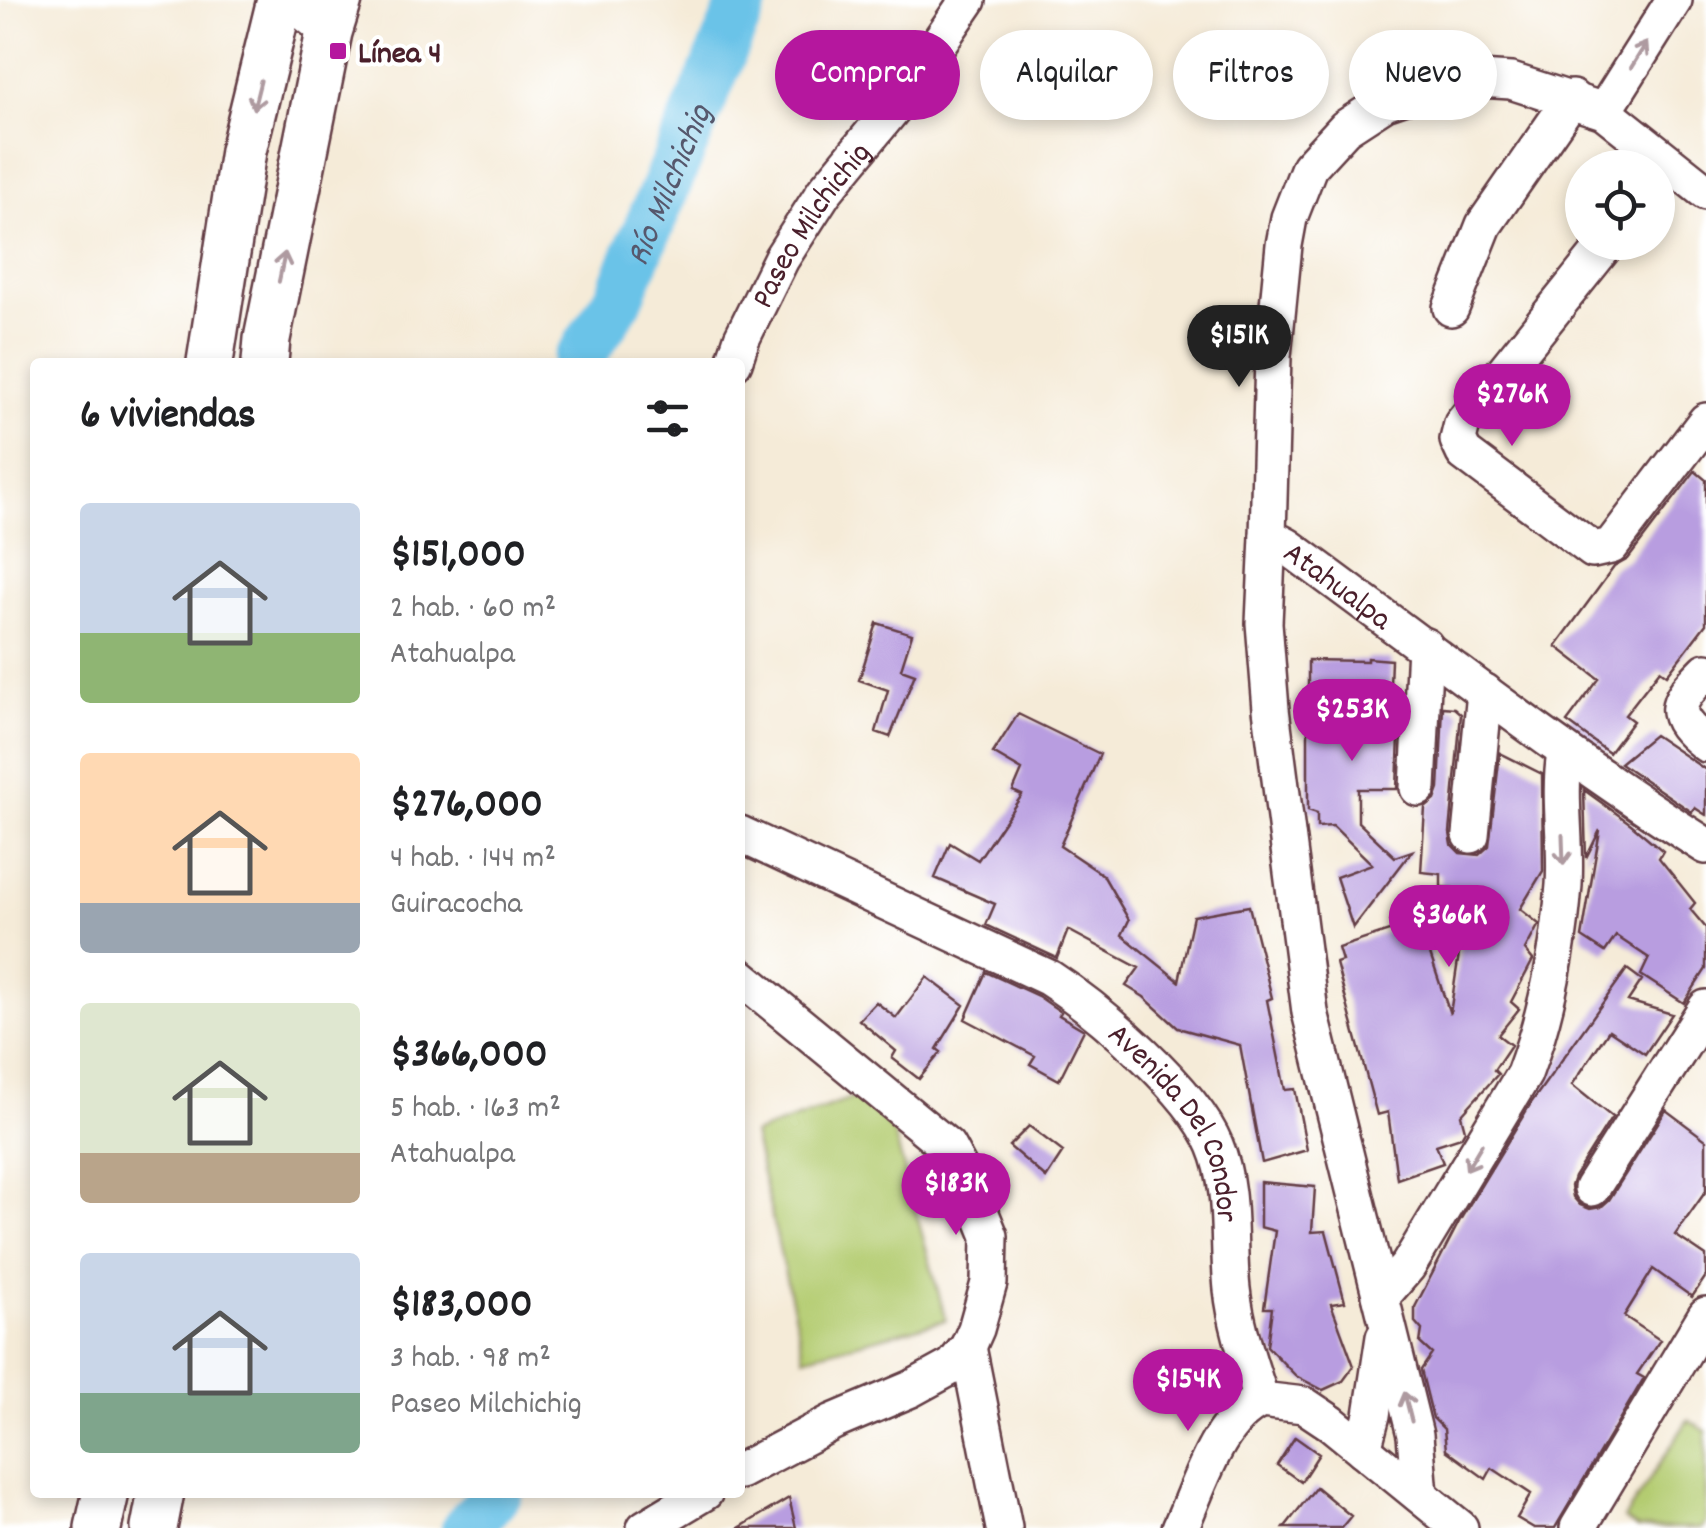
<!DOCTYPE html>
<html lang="es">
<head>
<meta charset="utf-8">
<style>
  :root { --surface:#fff; --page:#f2f2f2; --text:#202124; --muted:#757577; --accent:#b5179e }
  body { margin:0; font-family:Dekko,sans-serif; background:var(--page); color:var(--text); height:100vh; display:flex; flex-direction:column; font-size:38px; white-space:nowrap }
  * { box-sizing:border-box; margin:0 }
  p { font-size:32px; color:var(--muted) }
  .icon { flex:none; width:55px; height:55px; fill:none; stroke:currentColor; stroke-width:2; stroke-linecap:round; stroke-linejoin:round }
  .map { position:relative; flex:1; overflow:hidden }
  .side { position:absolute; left:30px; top:358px; width:715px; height:1140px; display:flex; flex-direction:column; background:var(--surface); border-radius:10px; box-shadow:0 5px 15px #0003 }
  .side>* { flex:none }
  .banner { position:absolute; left:775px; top:30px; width:780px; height:90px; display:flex; gap:20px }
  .controls { position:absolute; left:1565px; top:150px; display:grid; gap:20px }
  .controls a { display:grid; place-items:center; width:110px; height:110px; border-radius:50%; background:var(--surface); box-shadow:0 5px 15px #0003; font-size:50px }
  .price { position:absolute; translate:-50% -85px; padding:0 22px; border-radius:35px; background:var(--accent); color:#fff; font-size:32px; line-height:65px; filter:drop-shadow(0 2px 5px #0008) }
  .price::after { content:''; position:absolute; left:50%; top:60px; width:30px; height:22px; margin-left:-15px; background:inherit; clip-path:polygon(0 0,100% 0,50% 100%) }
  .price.active { background:#222; color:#fff }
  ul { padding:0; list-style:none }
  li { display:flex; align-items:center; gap:30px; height:250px; padding:0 50px }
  li span { display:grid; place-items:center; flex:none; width:280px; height:200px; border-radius:10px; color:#555 }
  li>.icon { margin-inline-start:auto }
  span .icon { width:120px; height:120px; fill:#fffc; stroke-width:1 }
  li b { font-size:42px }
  h2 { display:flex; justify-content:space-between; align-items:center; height:120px; padding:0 50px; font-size:42px }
  .chip { padding:0 35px; border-radius:45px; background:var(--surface); box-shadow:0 5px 15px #0003; font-size:35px; line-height:90px }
  .chip.active { background:var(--accent); color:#fff }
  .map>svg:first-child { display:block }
  .green { fill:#b4cc71; stroke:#7f764e; stroke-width:2.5 }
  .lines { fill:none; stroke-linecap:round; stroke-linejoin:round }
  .river { stroke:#6bc3e8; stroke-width:50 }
  .building { fill:#b89de0 }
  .minor-casing { stroke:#643e45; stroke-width:40 }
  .major-casing { stroke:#643e45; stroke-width:50 }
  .minor { stroke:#fff; stroke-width:35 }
  .major { stroke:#fff; stroke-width:45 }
  .oneway { stroke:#ae9aa0 }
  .poi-dot { fill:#b5179e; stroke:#fff; stroke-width:4 }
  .labels { text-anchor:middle; stroke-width:8; stroke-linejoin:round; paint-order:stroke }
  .poi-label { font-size:32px; font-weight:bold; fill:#4a1f2b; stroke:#fff; text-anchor:start }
  .street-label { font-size:32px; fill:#4a1f2b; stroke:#fff }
  .water-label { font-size:35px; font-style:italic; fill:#56586d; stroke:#fff }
</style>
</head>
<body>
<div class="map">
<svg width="1706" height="1528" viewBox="0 0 1706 1528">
  <rect width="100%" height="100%" fill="#fff"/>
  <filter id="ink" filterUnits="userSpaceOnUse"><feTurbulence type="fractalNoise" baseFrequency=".01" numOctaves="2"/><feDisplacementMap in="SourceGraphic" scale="20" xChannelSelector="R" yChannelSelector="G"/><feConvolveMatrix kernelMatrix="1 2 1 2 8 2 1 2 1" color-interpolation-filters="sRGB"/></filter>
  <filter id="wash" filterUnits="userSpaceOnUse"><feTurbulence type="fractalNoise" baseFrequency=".0048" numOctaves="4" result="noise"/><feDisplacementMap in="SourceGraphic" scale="40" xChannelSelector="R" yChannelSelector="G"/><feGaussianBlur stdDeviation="2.25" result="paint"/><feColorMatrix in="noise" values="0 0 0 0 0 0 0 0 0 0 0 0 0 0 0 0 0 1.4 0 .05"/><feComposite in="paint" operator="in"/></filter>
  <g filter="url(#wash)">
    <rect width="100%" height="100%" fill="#f5ebd8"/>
    <path class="green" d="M862 1095 894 1133 946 1320 804 1357 753 1134Z
      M1688 1420 1706 1431V1521L1702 1528H1638L1624 1519Z"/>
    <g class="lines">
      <g class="river">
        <path id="s1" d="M577 362 618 300 744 0"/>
        <path d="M466 1528 498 1492"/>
      </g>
    </g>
    <g id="blocks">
      <path class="building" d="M1695 471 1706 480V624L1667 675 1660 670 1625 715 1633 721 1609 753 1567 722 1599 679 1556 646 1614 567 1628 559Z
        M877 623 912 634 901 669 915 674 890 737 876 732 888 690 859 680Z
        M1367 658 1391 660 1388 735H1399L1397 789H1358V822L1395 857 1412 851 1353 928 1336 877 1372 864 1333 826 1317 827V813L1308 810V660L1367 661Z
        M1443 707 1454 708 1461 714 1450 833 1452 845 1460 853 1479 855 1489 846 1500 753 1542 774 1543 871 1520 909 1539 924 1525 950 1533 960 1511 1002 1519 1009 1498 1035 1511 1045 1494 1070 1498 1074 1461 1115 1465 1130 1461 1137 1436 1145 1443 1163 1397 1179 1388 1112 1377 1115 1336 963 1342 961 1338 948 1419 921 1450 1014 1467 900 1453 888 1441 887V874L1421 872 1425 808 1435 800 1439 789Z
        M1018 714 1100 754 1060 846 1103 875 1129 920 1122 935 1179 981 1193 916 1249 906 1272 998 1267 1000 1285 1090 1295 1089 1307 1150 1262 1163 1240 1045 1178 1028 1144 997 1126 986 1139 968 1068 930 1057 958 986 925 995 904 935 878 950 843 978 860 1022 795 1013 791 1022 770 993 753Z
        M1654 735 1706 770V815L1695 808 1692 812 1620 763Z
        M1584 790 1631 824 1663 851 1659 858 1695 903 1690 909 1706 928V969L1684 1003 1641 975 1649 958 1616 936 1605 952 1582 937 1600 830 1586 858Z
        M1627 969 1642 980 1628 1001 1672 1014 1645 1054 1609 1030 1572 1085 1612 1117 1574 1177 1571 1186 1573 1197 1580 1205 1590 1209 1601 1207 1609 1200 1666 1110 1706 1140V1191L1675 1235 1706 1256V1276L1692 1297 1653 1269 1624 1316 1660 1340 1637 1374 1644 1378 1555 1528H1534L1517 1518 1531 1494 1492 1468 1486 1479 1446 1450 1444 1429 1433 1418 1421 1370 1432 1354 1420 1343 1422 1330 1415 1322V1307L1460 1220 1531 1103Z
        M986 972 1038 996 1061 1012 1059 1015 1084 1030 1059 1080 1030 1064 1035 1056 965 1019Z
        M927 977 964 1005 937 1049 941 1052 919 1079 892 1058 896 1051 859 1020 876 1002 896 1018Z
        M1029 1126 1063 1152 1046 1178 1009 1146Z
        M1260 1182 1315 1187 1312 1232 1326 1231 1345 1302 1331 1304 1354 1366 1343 1381 1323 1390 1296 1376 1267 1346 1272 1308H1264L1275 1231 1260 1227Z
        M1295 1437 1319 1454 1301 1482 1277 1465Z
        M1316 1487 1351 1516 1341 1528H1284Z
        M789 1498 796 1528H739Z"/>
    </g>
  </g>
  <g filter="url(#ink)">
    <use href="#blocks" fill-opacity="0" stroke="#643e45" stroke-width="2.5"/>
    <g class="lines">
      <g class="minor-casing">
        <g id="minor">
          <path d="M289 0 329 32"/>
          <path d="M1604 111 1674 0"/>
          <path id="s2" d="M1706 192 1604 111 1511 81 1479 79 1441 83 1385 102 1345 128 1309 167 1289 218 1284 245 1273 356 1268 536 1287 546C1426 647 1560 754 1706 846"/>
          <path d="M1608 242 1462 424 1458 440 1464 453 1593 550 1611 546 1706 421"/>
          <path d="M1451 308 1484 225 1572 98"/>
          <path id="s3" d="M734 362 742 338 781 259 824 192 899 101 968 0"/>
          <path d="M1268 536 1264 623 1271 709 1310 1012 1415 1435 1420 1495"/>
          <path d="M1706 671C1673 704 1669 714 1706 744"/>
          <path d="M1418 788 1425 646"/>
          <path id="s4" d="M740 834 1049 978C1100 1011 1192 1090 1215 1145 1234 1189 1227 1243 1232 1289 1236 1327 1250 1365 1261 1400L1304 1405 1331 1423 1460 1528"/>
          <path d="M1471 835 1485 692"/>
          <path d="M740 976 947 1146 973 1194 990 1236 989 1283 976 1329 968 1347 953 1366 911 1389 833 1422 740 1471"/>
          <path d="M1592 1188 1706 1008"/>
          <path d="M1381 1297 1408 1266 1524 1074C1547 1013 1559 950 1564 885 1567 841 1558 798 1565 753"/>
          <path d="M968 1347 1004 1528"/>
          <path d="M1363 1449 1372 1415 1384 1337"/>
          <path d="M645 1528 705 1492"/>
          <path d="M1180 1528C1199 1487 1217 1420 1261 1400"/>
          <path d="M1578 1528 1706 1315"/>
        </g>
      </g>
      <g class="major-casing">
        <path id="major" d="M210 362 243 151 280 0
          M265 362 267 339 329 32 339 0
          M98 1528 106 1492
          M154 1528 161 1492"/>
      </g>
      <use href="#minor" class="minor"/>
      <use href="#major" class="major"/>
    </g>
    <defs><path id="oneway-shaft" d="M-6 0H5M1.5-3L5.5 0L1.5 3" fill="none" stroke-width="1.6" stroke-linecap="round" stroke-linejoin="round" transform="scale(2.5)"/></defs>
    <g class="oneway">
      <use href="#oneway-shaft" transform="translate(1639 55) rotate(-58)"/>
      <use href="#oneway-shaft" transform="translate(257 95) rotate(104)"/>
      <use href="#oneway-shaft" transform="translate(282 267) rotate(-78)"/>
      <use href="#oneway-shaft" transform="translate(1563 850) rotate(88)"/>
      <use href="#oneway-shaft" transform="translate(1474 1157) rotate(121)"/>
      <use href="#oneway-shaft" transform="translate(1408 1407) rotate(-104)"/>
    </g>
  </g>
  <rect class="poi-dot" x="328" y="41" width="20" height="20" rx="5"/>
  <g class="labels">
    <g class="poi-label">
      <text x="358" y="62">Línea 4</text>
    </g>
    <g class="street-label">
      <text dy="11" stroke="none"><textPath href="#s3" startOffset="158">Paseo Milchichig</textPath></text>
      <text dy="11" stroke="none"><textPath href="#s2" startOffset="918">Atahualpa</textPath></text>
      <text dy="11" stroke="none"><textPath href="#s4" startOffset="540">Avenida Del Condor</textPath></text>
    </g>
    <g class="water-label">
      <text dy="12" stroke="none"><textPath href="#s1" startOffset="200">Río Milchichig</textPath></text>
    </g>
  </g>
</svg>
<div class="controls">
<a><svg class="icon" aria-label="locate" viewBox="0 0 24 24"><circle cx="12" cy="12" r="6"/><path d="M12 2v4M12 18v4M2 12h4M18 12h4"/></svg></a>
</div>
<b class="price active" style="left:1239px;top:390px">$151K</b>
<b class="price" style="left:1512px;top:449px">$276K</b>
<b class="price" style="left:1352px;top:764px">$253K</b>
<b class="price" style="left:1449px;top:970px">$366K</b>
<b class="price" style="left:956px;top:1238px">$183K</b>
<b class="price" style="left:1188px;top:1434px">$154K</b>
<div class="banner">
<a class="chip active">Comprar</a>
<a class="chip">Alquilar</a>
<a class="chip">Filtros</a>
<a class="chip">Nuevo</a>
</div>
<section class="side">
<h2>6 viviendas<svg class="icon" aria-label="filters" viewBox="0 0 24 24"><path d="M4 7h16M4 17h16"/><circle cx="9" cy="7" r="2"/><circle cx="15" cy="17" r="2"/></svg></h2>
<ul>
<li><span style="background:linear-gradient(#c9d6e8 65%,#8fb573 0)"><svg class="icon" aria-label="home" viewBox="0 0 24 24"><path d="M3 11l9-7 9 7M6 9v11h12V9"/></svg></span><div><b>$151,000</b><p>2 hab. · 60 m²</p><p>Atahualpa</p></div></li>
<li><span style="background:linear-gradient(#ffd9b3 75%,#9aa5b1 0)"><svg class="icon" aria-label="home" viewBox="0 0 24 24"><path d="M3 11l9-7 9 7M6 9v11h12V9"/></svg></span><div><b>$276,000</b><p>4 hab. · 144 m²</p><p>Guiracocha</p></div></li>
<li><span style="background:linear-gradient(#dfe7d0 75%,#b9a48a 0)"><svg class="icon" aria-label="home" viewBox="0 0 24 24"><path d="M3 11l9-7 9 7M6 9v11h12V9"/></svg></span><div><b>$366,000</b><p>5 hab. · 163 m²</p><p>Atahualpa</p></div></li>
<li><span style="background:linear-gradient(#c9d6e8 70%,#7fa58c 0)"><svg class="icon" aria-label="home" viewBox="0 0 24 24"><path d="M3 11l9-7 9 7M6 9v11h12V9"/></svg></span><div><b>$183,000</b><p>3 hab. · 98 m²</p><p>Paseo Milchichig</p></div></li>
</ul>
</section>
</div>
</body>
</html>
